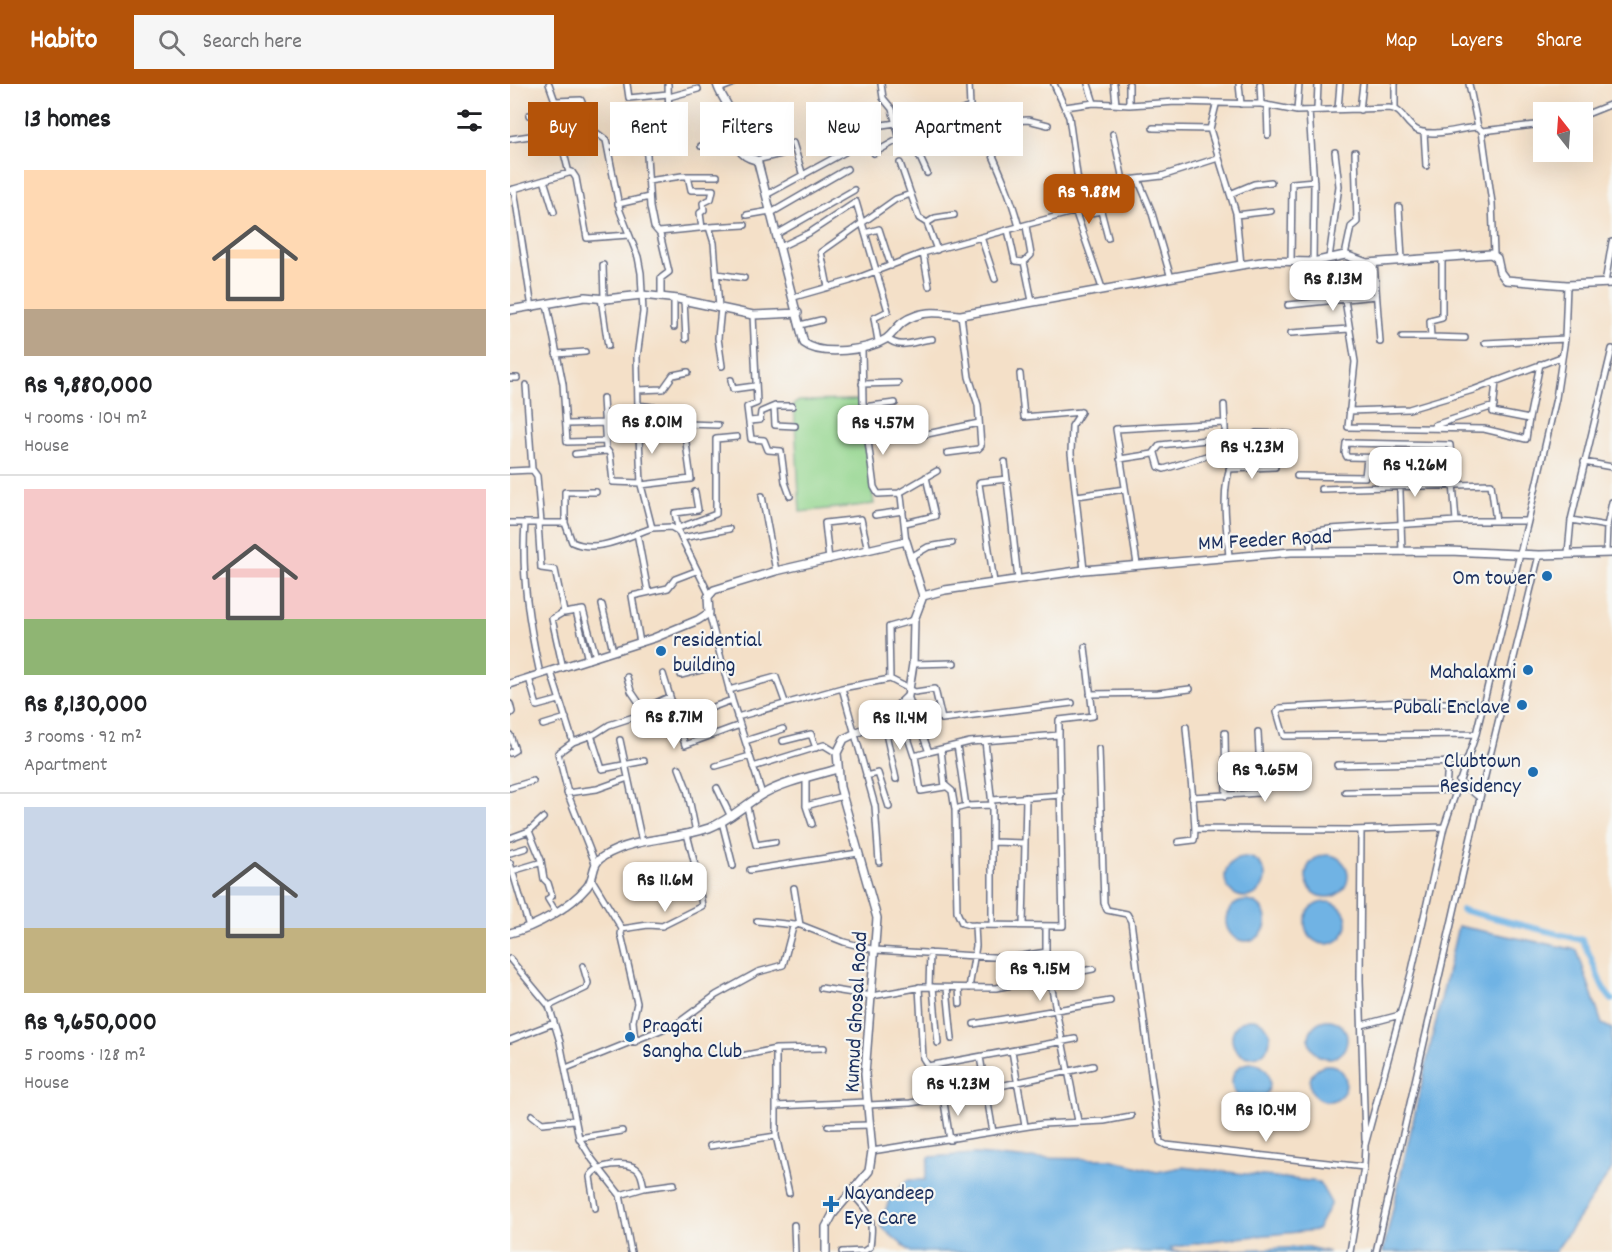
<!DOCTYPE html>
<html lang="en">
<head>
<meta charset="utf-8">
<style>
  :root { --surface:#fff; --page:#f6f6f6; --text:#202124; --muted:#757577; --line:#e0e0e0; --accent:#b45309 }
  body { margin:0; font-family:Dekko,sans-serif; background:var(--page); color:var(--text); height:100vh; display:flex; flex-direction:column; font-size:22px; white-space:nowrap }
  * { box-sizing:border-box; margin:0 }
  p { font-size:20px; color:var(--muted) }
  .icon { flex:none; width:33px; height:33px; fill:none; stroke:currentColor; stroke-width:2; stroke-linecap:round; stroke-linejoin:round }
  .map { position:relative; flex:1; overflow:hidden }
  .panel { display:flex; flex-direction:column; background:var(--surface); width:510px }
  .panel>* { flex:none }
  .guide { position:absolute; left:18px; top:18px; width:570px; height:54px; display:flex; gap:12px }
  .needle { width:39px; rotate:343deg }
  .tools { position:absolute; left:1023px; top:18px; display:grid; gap:12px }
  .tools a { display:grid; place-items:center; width:60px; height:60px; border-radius:0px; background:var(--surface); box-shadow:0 6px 24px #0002; font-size:30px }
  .price { position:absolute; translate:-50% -51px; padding:0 14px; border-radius:12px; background:#fff; color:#222; font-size:20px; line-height:39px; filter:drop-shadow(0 2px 3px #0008) }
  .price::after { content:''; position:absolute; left:50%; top:36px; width:18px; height:14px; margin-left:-9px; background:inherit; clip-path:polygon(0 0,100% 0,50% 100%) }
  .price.selected { background:var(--accent); color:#fff }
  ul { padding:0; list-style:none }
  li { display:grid; align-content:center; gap:12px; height:318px; padding:0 24px }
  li+li { border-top:2px solid var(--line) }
  li span { display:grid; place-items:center; height:186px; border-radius:0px; color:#555 }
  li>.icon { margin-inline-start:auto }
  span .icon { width:108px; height:108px; fill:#fffc; stroke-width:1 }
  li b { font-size:26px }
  h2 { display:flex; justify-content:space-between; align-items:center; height:72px; padding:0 24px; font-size:26px }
  .tag { padding:0 21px; border-radius:0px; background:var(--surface); box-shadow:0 6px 24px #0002; font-size:21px; line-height:54px }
  .tag.selected { background:var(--accent); color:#fff }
  header { display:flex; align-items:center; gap:36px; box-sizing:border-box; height:84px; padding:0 30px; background:var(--accent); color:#fff }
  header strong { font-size:28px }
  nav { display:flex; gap:33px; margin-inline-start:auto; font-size:21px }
  .search { width:420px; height:54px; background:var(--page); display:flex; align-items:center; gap:15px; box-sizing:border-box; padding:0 21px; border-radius:0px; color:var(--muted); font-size:22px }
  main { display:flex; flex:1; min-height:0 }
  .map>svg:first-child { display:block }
  .green { fill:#93d58d; stroke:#578276; stroke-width:1.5 }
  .water { fill:#6fb3e4; stroke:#4571a1; stroke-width:1.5 }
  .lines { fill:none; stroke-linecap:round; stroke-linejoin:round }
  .canal { stroke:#6fb3e4; stroke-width:6 }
  .minor-casing { stroke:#676d83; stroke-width:8 }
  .tertiary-casing { stroke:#676d83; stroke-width:10 }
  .minor { stroke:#fff; stroke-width:5 }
  .tertiary { stroke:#fff; stroke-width:7 }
  .poi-dot { fill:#1f6fb2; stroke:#f6f6f2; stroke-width:2 }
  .labels { text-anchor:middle; stroke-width:4.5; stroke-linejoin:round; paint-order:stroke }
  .street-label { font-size:22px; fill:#1b2f5e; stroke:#f6f6f2 }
  .poi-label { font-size:22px; fill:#1b2f5e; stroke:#f6f6f2; text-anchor:end }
</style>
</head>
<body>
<header>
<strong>Habito</strong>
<div class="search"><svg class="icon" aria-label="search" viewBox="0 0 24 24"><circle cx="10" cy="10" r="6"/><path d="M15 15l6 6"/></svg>Search here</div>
<nav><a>Map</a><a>Layers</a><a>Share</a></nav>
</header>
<main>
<section class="panel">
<h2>13 homes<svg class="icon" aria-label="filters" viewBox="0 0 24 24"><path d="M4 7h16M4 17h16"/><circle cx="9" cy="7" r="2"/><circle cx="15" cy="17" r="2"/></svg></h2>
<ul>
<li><span style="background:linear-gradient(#ffd9b3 75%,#b9a48a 0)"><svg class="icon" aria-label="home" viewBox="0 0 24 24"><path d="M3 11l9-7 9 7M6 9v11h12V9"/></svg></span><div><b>Rs 9,880,000</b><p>4 rooms · 104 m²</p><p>House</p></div></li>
<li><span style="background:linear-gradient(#f6c9c9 70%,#8fb573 0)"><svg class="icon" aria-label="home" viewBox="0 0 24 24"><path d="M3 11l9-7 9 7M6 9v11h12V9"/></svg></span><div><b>Rs 8,130,000</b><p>3 rooms · 92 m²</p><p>Apartment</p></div></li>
<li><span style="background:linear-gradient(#c9d6e8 65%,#c2b280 0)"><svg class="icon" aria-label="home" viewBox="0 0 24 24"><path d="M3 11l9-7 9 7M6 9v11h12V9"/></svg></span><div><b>Rs 9,650,000</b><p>5 rooms · 128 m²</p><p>House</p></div></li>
</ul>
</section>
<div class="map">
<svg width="1102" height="1168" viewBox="0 0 1102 1168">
  <rect width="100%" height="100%" fill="#f6f6f2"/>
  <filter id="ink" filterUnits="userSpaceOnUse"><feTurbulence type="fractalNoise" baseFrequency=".0167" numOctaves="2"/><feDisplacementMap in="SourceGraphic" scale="12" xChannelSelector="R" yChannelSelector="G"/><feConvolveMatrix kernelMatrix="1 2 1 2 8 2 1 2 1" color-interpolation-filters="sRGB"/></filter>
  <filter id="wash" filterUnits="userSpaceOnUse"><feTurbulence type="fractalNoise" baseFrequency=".008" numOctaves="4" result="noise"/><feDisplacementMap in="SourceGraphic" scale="24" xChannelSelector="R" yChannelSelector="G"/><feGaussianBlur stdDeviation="1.35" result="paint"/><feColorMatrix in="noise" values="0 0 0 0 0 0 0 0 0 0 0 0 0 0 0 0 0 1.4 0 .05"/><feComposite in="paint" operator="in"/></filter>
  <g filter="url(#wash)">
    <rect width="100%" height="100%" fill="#f4e0c8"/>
    <path class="green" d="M346 316 350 317 364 420 290 428 284 320 289 317Z"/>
    <path class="water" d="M796 792a21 21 0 1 1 42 0a21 21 0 1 1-42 0Z
      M715 793a20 20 0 1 1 40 0a20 20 0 1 1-40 0Z
      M716 837a20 20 0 1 1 40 0a20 20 0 1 1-40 0Z
      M795 839a21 21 0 1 1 42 0a21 21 0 1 1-42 0Z
      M948 842 1067 866 1092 940 1102 945V1085L1045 1168H873Z
      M722 954a19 19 0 1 1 38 0a19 19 0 1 1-38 0Z
      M799 955a19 19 0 1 1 38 0a19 19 0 1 1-38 0Z
      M722 998a19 19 0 1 1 38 0a19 19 0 1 1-38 0Z
      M800 999a18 18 0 1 1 36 0a18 18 0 1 1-36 0Z
      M466 1070 510 1074 600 1075 647 1088 672 1083 809 1098 821 1119 807 1146 707 1156 660 1164 663 1167 677 1168 798 1163 819 1168H401L370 1142 379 1117 397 1096H415L419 1073Z"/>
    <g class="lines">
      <path class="canal" d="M952 826 1072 856C1084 874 1087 900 1102 916"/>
    </g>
  </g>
  <g filter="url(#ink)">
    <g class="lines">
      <g class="minor-casing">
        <path id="minor" d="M39 0 45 17 71 16 84 47 96 56 110 127 128 173 131 189 133 228 127 273 128 325 131 401 142 444 161 443 168 447 199 510
          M117 0 119 14 158 10
          M371 0 373 14 382 25 389 52 398 53 403 58
          M578 0 584 19
          M604 0 606 20
          M619 0V21
          M729 0 731 20
          M750 0 751 20
          M885 0V24
          M959 0 968 43
          M209 5 222 0
          M159 13 188 5
          M706 21 700 45 726 129 731 181
          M757 21 758 51
          M460 23 464 29 471 30 474 39 518 36 538 41
          M555 23 584 19 619 21 666 18 751 20 787 27 879 24C894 25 895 42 909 47 926 53 950 44 968 43L972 47 982 119 984 170
          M43 25 59 89
          M807 25 808 0
          M828 25 830 0
          M850 26 853 0
          M787 27 789 0
          M799 27 804 101 803 178
          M19 31 46 24 45 17
          M1072 32 1102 20
          M643 44 700 45
          M330 47 386 39
          M972 47 1034 40
          M914 48 916 82
          M603 50 613 96
          M0 55 20 52
          M476 56C489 85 501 112 509 143
          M283 59 293 92
          M191 62 226 58
          M98 64 127 54
          M364 69 391 54
          M246 76 271 70
          M390 79 409 134 417 139 427 166
          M417 89 403 58 435 33 460 23 459 0
          M178 92 181 106H203L201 115 193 119 194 126 190 129 192 144
          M628 95 641 126 661 194
          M34 96 44 128
          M138 97 172 92H207
          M567 102 652 92 708 74
          M4 105 62 88 66 94 77 154 119 151
          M0 106 4 105 22 224
          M720 110 744 100 761 98
          M256 111 335 68 325 25
          M108 120 139 113
          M889 123 892 175
          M570 126 575 130 591 127 598 154
          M261 129 337 85
          M566 129 592 204
          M237 131 260 127
          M726 131 761 127
          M417 139 425 134 444 131
          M516 142 521 171 514 178 522 217
          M199 143 235 141
          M498 146 505 177 514 178
          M149 148 199 143 204 159 209 223
          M355 149 369 145 381 182
          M267 150 344 106
          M471 153 485 195
          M270 163 299 149 346 118 378 227 364 234 368 257
          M413 169 419 202
          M835 171 841 143 847 138 845 68
          M932 173V234L920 237 921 253 955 254
          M819 174 829 102 825 68
          M847 176 848 214
          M781 178 782 99 804 97
          M864 178 870 258
          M93 181 94 214
          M207 190 234 194
          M1095 199 1102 158
          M318 203 311 168 386 115 401 110
          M151 213V194L159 188 150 150 144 143 140 123 135 37 159 32 158 0
          M284 213 340 197 413 169 570 126 571 119 559 33 544 0
          M91 214 98 262
          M164 214V243
          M174 216 176 255
          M835 216 845 278 838 343 974 345 1016 355 1019 335
          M37 221 53 300 57 358 96 357
          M778 221 866 212
          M211 224 208 254 212 282
          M243 231 247 319 237 323 241 355 254 356 258 366 271 367 275 398 280 412
          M290 241 311 236
          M781 249 839 245
          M892 253H921
          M377 254C391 267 406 256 422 255
          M975 259 1055 255
          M352 265 353 318 364 403 368 410 389 409 391 412 396 457
          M46 270 75 268
          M510 290 514 333 571 328
          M0 294H7
          M221 296 223 305 245 302
          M986 297 983 328 1019 335 1030 280
          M352 300 388 299
          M16 301 22 385 27 392 31 439
          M128 306 153 305 163 291 178 288
          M93 314 96 365 100 370 103 398 131 399
          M128 321 149 324 153 333 176 340 208 341
          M714 321 716 366 722 378
          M264 323 265 341 285 342
          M353 323 385 319
          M839 327 899 325 963 306 1051 273
          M571 328 562 342 561 369 574 486
          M94 331H128
          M239 337 250 336 251 328 265 322H282
          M58 340 95 339
          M925 341 984 322
          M358 356 382 353 398 354 469 339
          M437 369 468 365 471 362 468 321 459 293 451 231
          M645 369 649 383 654 385 716 366
          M65 370 97 367
          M610 375 643 370 650 361 715 354
          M495 378 508 495
          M1074 378 1102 383
          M719 385 765 383
          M0 387 22 386
          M787 392 855 393 857 374
          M131 401 181 395 176 359
          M811 405 981 400 986 437
          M389 409 427 387
          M252 412 266 487
          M567 412 615 405
          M365 431 393 427
          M1061 436 1097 442
          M0 439H55L62 458C88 470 118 452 142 444
          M15 439C11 491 19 540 30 590
          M28 439 31 484 45 486 54 528 42 535 53 584
          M55 439V408H86
          M395 439 425 432 416 393
          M168 444 165 429 188 426 185 408
          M166 445 206 430V355L227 353
          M127 449 138 508
          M172 454 219 445
          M800 468 802 448 820 445 946 437H1018L1046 314 1055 255 1057 201
          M892 468 889 378 885 374 837 373 835 369 836 359 940 361 946 437
          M1096 468 1097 442 1102 418
          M1058 469 1061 436 1102 265
          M401 473 418 463 442 459
          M719 473C716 430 704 378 746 349L780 350
          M319 476 315 439 351 435 358 466
          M627 480 606 345 714 339
          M484 498 469 400 470 398 497 395
          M92 521 103 567
          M66 527 78 576
          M54 529 73 526 86 573
          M199 529 222 616 252 710
          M130 559 122 512 158 504 165 495 186 487
          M403 580 444 579
          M41 588 63 658
          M153 590 175 661 230 641
          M171 591 214 580
          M117 593 121 607 134 626
          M19 594 27 622 49 616
          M380 595 405 608 425 605 432 635 562 619
          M332 604 380 595 379 543 404 536
          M219 606 266 593 275 618
          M580 610 648 609 680 605
          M398 612 419 668 460 658 549 651 553 842 459 841 452 839 447 828 445 725 456 722
          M0 620 2 628 0 630
          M388 623 404 672 419 668
          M227 633 332 604 365 722 369 778
          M373 636 386 695
          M33 641 56 634
          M142 646 222 616
          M715 649 716 712
          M549 650V636L583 632 575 563
          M966 650 774 652 767 628 770 624 894 618 974 620
          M0 651 5 666 0 669
          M81 651 92 685 134 677
          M110 656 132 758
          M235 657 273 645
          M273 657 301 650 306 664
          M475 657 482 721V840
          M447 661 456 722 482 721
          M589 665 594 819 597 826 617 830 621 837 650 1058 656 1061 854 1083
          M405 672 411 707 435 703 431 665
          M827 681 956 678
          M206 682 240 672
          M243 683 314 661 327 669
          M169 684 177 705 186 748
          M356 692 368 689 379 723
          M296 695V722L302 740
          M949 697 970 714
          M436 702 442 707 445 725
          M0 704 23 697
          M207 704 221 733
          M936 705 938 678
          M835 708 947 706
          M57 709 87 705 118 694
          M682 713 749 709 751 707 748 648
          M482 716 551 711
          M296 722 333 712
          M237 723 246 761 265 758
          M212 738 223 782
          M687 745 843 746 934 743
          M851 746 850 896 855 1056
          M19 747 31 776 34 795 38 799 42 812 38 815 46 828
          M0 754 19 747 33 734
          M483 758 515 759 513 841
          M668 758 684 756C688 750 677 660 676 643
          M515 759 516 713
          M0 769 16 764
          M0 779 19 843
          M85 779 59 713 48 669 63 658 85 650 99 641 127 632 137 623 159 613
          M240 786 348 769
          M2 787 29 779
          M81 794 112 845 138 841 152 842 192 822 186 785 177 750
          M284 804 290 841
          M247 837 285 841
          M536 842V875L568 1037
          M112 845 111 850 127 919 123 937 125 958
          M0 875 39 922 50 958 69 1054 82 1075 110 1111 121 1168
          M409 903 413 974 418 982 565 955
          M419 903 420 869
          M423 903 428 959
          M311 904 362 912 412 903 486 904 583 885
          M437 904 442 955
          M449 904 450 920
          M459 904 466 862 465 841
          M39 922 76 904 78 899 73 882
          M464 940 600 917
          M852 941 890 931
          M0 956 44 939
          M266 965V1052L279 1109
          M502 967 515 1042
          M231 972 266 965 314 964
          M470 973 483 1048
          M428 981 440 1056
          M56 984 168 939 206 911 248 888 273 881 283 843 288 840 334 858 365 866 499 874 536 868
          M358 1021 400 1019 434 1014 583 982
          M266 1022 357 1018
          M22 1031 32 1039 64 1036
          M318 1042 360 1041
          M69 1054 112 1047
          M200 1062 266 1052
          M362 1067 532 1040 594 1037 621 1032
          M110 1111 134 1104
          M85 1124 80 1093C85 1080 118 1076 128 1086 132 1090 133 1099 134 1104L164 1100
          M284 1141 285 1168
          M332 1168 354 1167 360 1163C363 1136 363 1130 342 1110
          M840 1168 854 1083 855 1061 902 886 934 743 966 650 1018 437
          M866 1168 975 692 1029 471"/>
      </g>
      <g class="tertiary-casing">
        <path id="tertiary" d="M207 0C210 11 218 19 221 30 226 50 222 71 246 76L248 79 294 259C312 273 358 266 376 255 387 247 387 238 405 232 421 226 435 230 451 231L731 181 758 177 803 178 835 171 857 179 981 170 987 174 990 188 996 196 1057 201 1102 199
          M0 226 75 213 96 215 132 211 168 215 243 231 288 229
          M413 512 435 506 574 486 781 468 939 467 1029 471 1102 469
          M0 600 144 554 188 536 199 529 198 513 204 506 266 487 396 457 413 512
          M0 849C26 843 60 823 77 803 86 792 80 780 94 772 126 753 165 756 199 744 220 736 234 721 253 710 274 698 303 692 327 685
          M316 1168V1143L323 1130 359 1087 362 1067 355 990 367 834 330 703 327 669 334 655 374 635 398 612 403 580 404 536 413 512"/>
      </g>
      <use href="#minor" class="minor"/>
      <use href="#tertiary" class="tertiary"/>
    </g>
  </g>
  <g class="poi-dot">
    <circle cx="1037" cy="492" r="6"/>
    <circle cx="151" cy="567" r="6"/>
    <circle cx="1018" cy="586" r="6"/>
    <circle cx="1012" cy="621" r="6"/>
    <circle cx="1023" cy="688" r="6"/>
    <circle cx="120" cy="953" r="6"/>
    <path d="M318 1111h6v6h6v6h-6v6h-6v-6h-6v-6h6z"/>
  </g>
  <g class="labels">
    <g class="street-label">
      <text transform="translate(755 454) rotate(-3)" y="8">MM Feeder Road</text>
      <text transform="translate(344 928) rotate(-87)" y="8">Kumud Ghosal Road</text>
    </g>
    <g class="poi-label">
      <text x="1025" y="500">Om tower</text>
      <text x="163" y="562" text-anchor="start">residential<tspan x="163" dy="25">building</tspan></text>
      <text x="1006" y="594">Mahalaxmi</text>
      <text x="1000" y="629">Pubali Enclave</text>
      <text x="1011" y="683">Clubtown<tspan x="1011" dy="25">Residency</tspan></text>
      <text x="132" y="948" text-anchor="start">Pragati<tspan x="132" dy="25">Sangha Club</tspan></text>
      <text x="334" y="1115" text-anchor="start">Nayandeep<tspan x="334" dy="25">Eye Care</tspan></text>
    </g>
  </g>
</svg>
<div class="tools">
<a><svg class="needle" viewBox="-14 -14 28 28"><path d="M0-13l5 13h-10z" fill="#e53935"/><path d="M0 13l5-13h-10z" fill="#757577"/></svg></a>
</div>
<b class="price selected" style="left:579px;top:141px">Rs 9.88M</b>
<b class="price" style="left:823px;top:228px">Rs 8.13M</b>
<b class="price" style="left:142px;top:371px">Rs 8.01M</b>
<b class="price" style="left:373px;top:372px">Rs 4.57M</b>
<b class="price" style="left:742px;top:396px">Rs 4.23M</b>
<b class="price" style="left:905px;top:414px">Rs 4.26M</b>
<b class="price" style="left:164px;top:666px">Rs 8.71M</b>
<b class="price" style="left:390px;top:667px">Rs 11.4M</b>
<b class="price" style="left:755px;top:719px">Rs 9.65M</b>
<b class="price" style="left:155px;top:829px">Rs 11.6M</b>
<b class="price" style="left:530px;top:918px">Rs 9.15M</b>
<b class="price" style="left:448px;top:1033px">Rs 4.23M</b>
<b class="price" style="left:756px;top:1059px">Rs 10.4M</b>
<div class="guide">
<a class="tag selected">Buy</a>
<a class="tag">Rent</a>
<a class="tag">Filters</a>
<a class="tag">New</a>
<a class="tag">Apartment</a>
</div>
</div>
</main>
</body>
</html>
